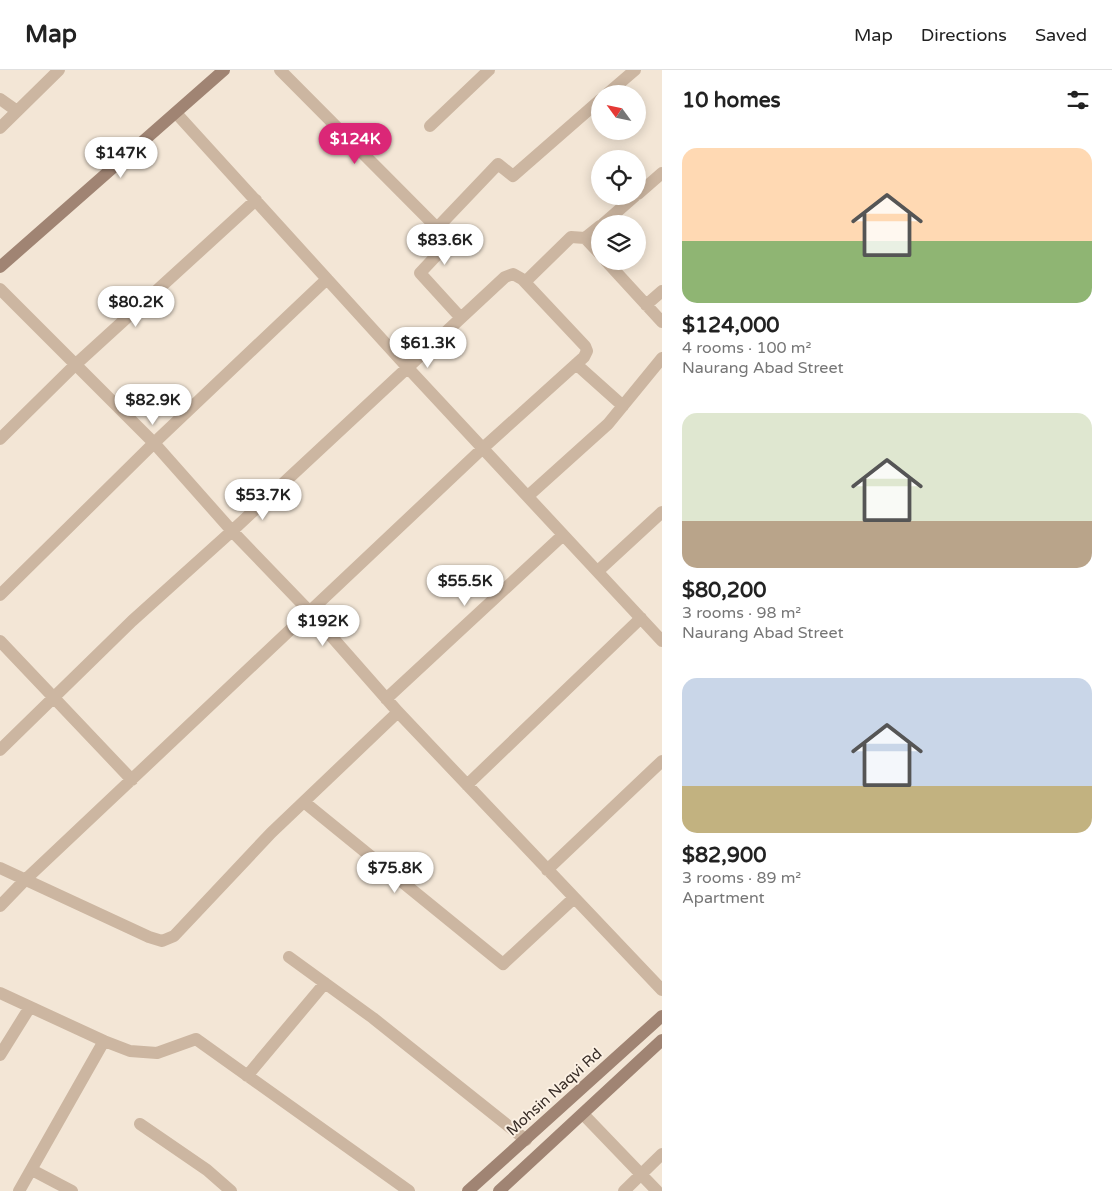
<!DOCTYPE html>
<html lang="en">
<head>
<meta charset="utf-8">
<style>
  :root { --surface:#fff; --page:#f6f6f6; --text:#222; --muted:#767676; --line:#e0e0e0; --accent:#db2777 }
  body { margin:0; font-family:"Varela Round",sans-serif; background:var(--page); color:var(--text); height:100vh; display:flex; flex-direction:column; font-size:19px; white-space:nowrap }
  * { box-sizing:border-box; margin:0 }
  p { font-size:16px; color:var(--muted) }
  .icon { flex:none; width:28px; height:28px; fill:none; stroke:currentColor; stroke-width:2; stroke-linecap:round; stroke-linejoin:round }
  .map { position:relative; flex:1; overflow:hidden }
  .details { display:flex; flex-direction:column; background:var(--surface); width:450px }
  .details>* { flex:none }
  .needle { width:32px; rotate:303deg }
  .tools { position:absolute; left:591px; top:15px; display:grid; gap:10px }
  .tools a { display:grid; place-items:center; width:55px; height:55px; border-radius:50%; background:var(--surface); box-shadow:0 2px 12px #0003; font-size:25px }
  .price { position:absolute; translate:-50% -42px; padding:0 11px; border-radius:18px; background:#fff; color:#222; font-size:16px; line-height:32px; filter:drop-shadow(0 1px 2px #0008) }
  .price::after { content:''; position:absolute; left:50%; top:30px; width:15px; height:11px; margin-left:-8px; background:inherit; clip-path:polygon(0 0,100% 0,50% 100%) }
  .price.current { background:var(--accent); color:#fff }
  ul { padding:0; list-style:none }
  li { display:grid; align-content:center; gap:10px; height:265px; padding:0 20px }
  li span { display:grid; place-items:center; height:155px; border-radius:15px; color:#555 }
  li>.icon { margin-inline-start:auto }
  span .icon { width:90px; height:90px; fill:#fffc; stroke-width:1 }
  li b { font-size:21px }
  h2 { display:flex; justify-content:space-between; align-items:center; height:60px; padding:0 20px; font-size:21px }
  header { display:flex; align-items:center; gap:30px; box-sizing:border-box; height:70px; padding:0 25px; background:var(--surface); border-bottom:1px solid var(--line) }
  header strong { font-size:24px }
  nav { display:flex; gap:28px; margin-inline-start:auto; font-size:18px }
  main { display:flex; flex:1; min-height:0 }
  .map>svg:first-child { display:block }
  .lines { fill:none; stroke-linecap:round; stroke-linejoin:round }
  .street { stroke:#ccb6a1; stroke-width:12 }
  .secondary { stroke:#a08473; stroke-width:12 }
  .labels { text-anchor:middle; stroke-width:4; stroke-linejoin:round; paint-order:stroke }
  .street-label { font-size:15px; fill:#362b25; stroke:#fbf0e3 }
</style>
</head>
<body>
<header>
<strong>Map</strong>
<nav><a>Map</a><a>Directions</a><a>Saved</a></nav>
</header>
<main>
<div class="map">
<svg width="662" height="1121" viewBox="0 0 662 1121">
  <rect width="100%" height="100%" fill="#f3e6d6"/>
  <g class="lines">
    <path class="street" d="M280 0 450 171 420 203 461 248
      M607 24 635 0
      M0 29 17 41
      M176 43 407 297 662 571
      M430 56 489 0
      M0 58 59 0
      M638 124 662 103
      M603 154 635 126
      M437 158 498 94 513 106 600 30
      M585 168 600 184
      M606 191 662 252
      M525 212 571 167 585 168 600 156
      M0 219 154 373 232 461 310 542 398 642 662 920
      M646 235 662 221
      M576 294 623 336
      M0 369 75 295 256 130
      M528 426 608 354 662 288
      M598 501 662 442
      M0 525 154 373 327 209
      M0 571 132 710
      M386 629 563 465
      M0 680 132 551 232 461 505 207 513 204 522 209 585 276 587 281 584 287 483 378 25 810 0 836
      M467 715 641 548
      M304 732 503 894 574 828
      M0 798 149 867 162 871 174 866 271 763 398 642
      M547 800 662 691
      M289 887 373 948 526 1070
      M0 923 104 971
      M0 985 30 937
      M247 1006 325 913
      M583 1044 657 1121
      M140 1054 207 1100 231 1121
      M32 1100 72 1121
      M19 1121 104 971 130 981 157 983 196 969 409 1121
      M624 1121 662 1084"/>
    <path class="secondary" d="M0 197 224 0
      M468 1121 662 946
      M499 1121 662 970"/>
  </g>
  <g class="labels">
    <g class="street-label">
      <text transform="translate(554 1022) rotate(-42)" y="5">Mohsin Naqvi Rd</text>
    </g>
  </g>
</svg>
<div class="tools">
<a><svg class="needle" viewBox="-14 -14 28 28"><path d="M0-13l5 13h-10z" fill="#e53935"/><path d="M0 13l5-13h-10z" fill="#767676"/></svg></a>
<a><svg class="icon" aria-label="locate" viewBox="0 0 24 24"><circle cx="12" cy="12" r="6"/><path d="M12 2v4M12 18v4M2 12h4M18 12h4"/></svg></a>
<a><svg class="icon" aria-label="layers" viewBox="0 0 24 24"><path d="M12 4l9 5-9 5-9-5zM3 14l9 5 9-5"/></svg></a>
</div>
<b class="price current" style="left:355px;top:95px">$124K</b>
<b class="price" style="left:121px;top:109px">$147K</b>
<b class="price" style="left:445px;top:196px">$83.6K</b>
<b class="price" style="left:136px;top:258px">$80.2K</b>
<b class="price" style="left:428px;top:299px">$61.3K</b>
<b class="price" style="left:153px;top:356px">$82.9K</b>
<b class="price" style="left:263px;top:451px">$53.7K</b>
<b class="price" style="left:465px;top:537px">$55.5K</b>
<b class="price" style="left:323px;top:577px">$192K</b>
<b class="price" style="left:395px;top:824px">$75.8K</b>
</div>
<section class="details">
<h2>10 homes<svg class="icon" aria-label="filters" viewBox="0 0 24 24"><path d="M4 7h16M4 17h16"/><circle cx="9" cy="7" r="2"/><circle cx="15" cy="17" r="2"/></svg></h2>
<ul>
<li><span style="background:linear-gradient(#ffd9b3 60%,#8fb573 0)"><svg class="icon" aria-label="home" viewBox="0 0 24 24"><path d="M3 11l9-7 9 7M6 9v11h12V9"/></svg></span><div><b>$124,000</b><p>4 rooms · 100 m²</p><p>Naurang Abad Street</p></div></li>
<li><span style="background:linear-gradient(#dfe7d0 70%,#b9a48a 0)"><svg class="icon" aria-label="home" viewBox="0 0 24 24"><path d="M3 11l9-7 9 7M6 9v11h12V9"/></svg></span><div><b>$80,200</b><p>3 rooms · 98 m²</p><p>Naurang Abad Street</p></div></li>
<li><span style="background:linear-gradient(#c9d6e8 70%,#c2b280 0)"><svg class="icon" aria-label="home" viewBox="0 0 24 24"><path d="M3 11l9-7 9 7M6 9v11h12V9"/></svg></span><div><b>$82,900</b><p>3 rooms · 89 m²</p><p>Apartment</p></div></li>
</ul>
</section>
</main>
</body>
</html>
